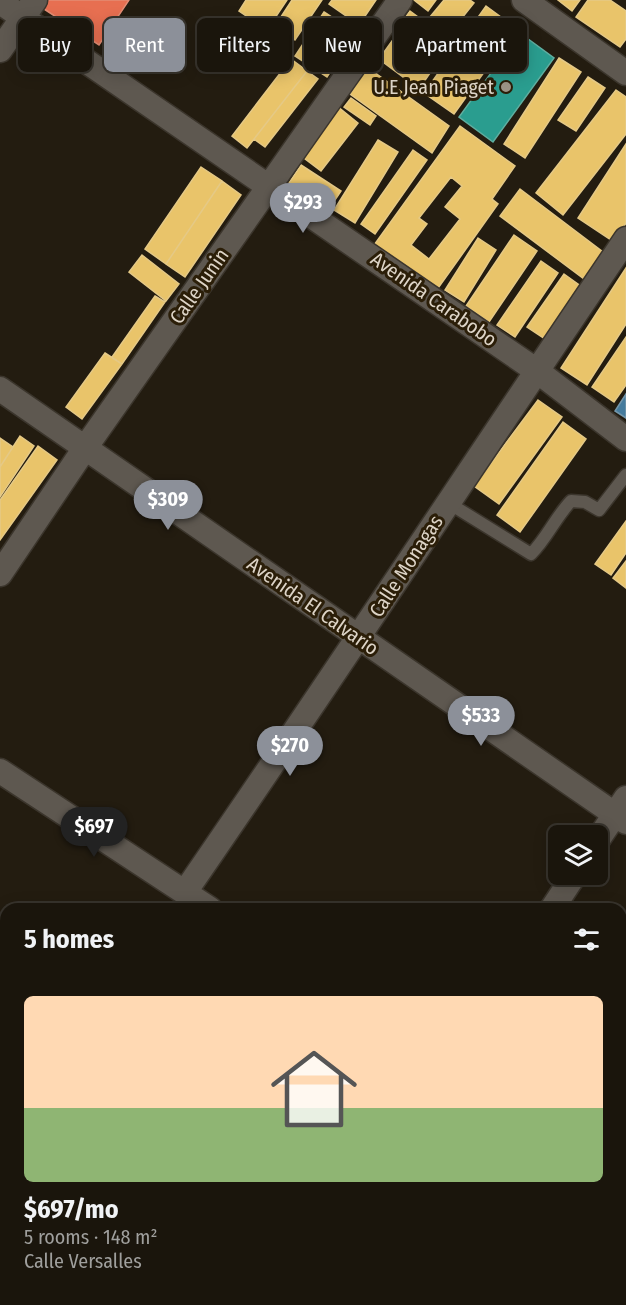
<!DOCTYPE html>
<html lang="en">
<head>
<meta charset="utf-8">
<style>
  :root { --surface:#1a150c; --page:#27221a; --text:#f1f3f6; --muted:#9f9f9d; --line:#38342d; --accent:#8c9099 }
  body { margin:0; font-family:"Fira Sans Condensed",sans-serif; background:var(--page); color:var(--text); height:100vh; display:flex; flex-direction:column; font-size:22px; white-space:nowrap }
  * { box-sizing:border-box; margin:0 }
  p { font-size:20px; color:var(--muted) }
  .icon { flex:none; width:33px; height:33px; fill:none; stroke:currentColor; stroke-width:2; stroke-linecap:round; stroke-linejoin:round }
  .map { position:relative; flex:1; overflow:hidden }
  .details { position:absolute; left:0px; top:903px; width:627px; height:402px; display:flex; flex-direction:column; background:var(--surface); border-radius:18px 18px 0 0; box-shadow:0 3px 15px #0003,0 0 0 2px var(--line) }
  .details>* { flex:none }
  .hud { position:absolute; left:18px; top:18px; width:591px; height:54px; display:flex; gap:12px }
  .tools { position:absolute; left:548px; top:825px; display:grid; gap:12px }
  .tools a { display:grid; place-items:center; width:60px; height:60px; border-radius:9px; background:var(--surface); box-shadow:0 3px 15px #0003,0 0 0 2px var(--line); font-size:30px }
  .price { position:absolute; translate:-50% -51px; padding:0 14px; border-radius:21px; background:var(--accent); color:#fff; font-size:20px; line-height:39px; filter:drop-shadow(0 2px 3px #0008) }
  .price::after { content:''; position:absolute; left:50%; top:36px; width:18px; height:14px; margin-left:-9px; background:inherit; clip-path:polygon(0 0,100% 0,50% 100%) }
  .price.current { background:#222; color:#fff }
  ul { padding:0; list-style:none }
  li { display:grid; align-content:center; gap:12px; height:318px; padding:0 24px }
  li+li { border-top:2px solid var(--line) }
  li span { display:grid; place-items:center; height:186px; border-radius:9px; color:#555 }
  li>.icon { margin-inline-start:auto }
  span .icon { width:108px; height:108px; fill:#fffc; stroke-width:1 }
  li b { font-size:26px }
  h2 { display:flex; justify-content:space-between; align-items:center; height:72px; padding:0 24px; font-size:26px }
  .tag { padding:0 21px; border-radius:9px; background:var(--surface); box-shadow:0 3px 15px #0003,0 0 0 2px var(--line); font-size:21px; line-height:54px }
  .tag.current { background:var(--accent); color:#fff }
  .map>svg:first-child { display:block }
  .homes { fill:#e9c46a; stroke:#e5c986; stroke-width:1.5; fill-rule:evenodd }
  .shops { fill:#e76f51; stroke:#e48d74; stroke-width:1.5 }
  .schools { fill:#2a9d8f; stroke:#60aea0; stroke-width:1.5 }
  .public { fill:#457b9d; stroke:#7396aa; stroke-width:1.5 }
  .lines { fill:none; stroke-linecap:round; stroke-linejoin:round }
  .lane-casing { stroke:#3b352c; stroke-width:15 }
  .street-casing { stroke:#3b352c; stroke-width:27 }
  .lane { stroke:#5e5850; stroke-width:12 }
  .street { stroke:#5e5850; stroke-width:24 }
  .poi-dot { fill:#9c9487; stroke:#2b1e08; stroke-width:2 }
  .labels { text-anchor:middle; stroke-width:6; stroke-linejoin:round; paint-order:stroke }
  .poi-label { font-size:20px; fill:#ddd4c7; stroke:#2b1e08; text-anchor:end }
  .street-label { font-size:20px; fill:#ddd4c7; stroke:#2b1e08 }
</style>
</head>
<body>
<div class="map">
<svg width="626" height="1305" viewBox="0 0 626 1305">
  <rect width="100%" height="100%" fill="#231c10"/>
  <path class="homes" d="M246 0H287L267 30 239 11Z
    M292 0H322L295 40 275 26Z
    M332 0H376L359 25 329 4Z
    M414 0H436L428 11Z
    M444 0H470L474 3 450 33 430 17Z
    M558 0H580L572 11Z
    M588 0H610L626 11V39L620 47 576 17Z
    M486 6 516 28 454 114 424 93Z
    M410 11 448 39 436 56 397 29Z
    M324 12 356 33 327 77 295 56Z
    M397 34 437 63 419 89 379 59Z
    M559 58 581 72 525 158 504 144Z
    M291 59 307 71 247 148 232 136Z
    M367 67 449 126 432 153 350 94Z
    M307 71 318 79 265 147 254 139Z
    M588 77 605 88 576 131 558 120Z
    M616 90 626 97V134L563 215 536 193Z
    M351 98 376 116 370 125 344 107Z
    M337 106 358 123 321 171 300 155Z
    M460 126 515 166 492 199 498 204 436 291 374 245ZM451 177 462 186 445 207 460 219 429 259 411 245 427 224 419 218Z
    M378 140 398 152 355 223 334 210Z
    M626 144V223L614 242 578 218Z
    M413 150 427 160 375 234 361 224Z
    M301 165 341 191 329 209 289 183Z
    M201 167 222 181 166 264 145 249Z
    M222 181 241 195 185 277 166 264Z
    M520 189 603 252 584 279 500 216Z
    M514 235 537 251 489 322 466 306Z
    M478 238 496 250 464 302 445 290Z
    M142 255 179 284 166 301 129 272Z
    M541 261 558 273 515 337 497 325Z
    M626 268V324L587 385 561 368Z
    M564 274 582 287 545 339 527 327Z
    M155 296 165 302 122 364 112 357Z
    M626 337V385L614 402 592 387Z
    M105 353 122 364 82 419 66 407Z
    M538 400 562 417 499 504 474 486Z
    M563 422 586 439 520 532 497 515Z
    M20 436 34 446 0 497V467Z
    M0 438 13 447 0 467Z
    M38 446 57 460 0 540V500Z
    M626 521V553L611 575 595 564Z
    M626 561V588L613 578Z"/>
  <path class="shops" d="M44 0H129L99 45 44 9Z"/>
  <path class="schools" d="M520 33 554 58 493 142 459 117Z"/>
  <path class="public" d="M626 394V418L615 411Z"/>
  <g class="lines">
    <g class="lane-casing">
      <path id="lane" d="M447 502 531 554C547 538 555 518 571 501L585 502 599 510 626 475"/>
    </g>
    <g class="street-casing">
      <path id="street" d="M524 0 626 73
        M0 2 537 371 626 439
        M0 50 35 0
        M0 389 626 822
        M0 574 85 448 400 0
        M0 771 210 909
        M597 841 626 798
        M185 892C334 676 478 457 626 239
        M552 909 575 874
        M621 1178 626 1181
        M256 1305 261 1299"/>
    </g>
    <use href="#lane" class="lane"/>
    <use href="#street" class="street"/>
  </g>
  <circle class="poi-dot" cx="506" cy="87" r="6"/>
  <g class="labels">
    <g class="poi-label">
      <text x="494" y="94">U.E Jean Piaget</text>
    </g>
    <g class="street-label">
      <text transform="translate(199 286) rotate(-55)" y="7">Calle Junin</text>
      <text transform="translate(434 299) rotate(35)" y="7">Avenida Carabobo</text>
      <text transform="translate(406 566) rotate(-57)" y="7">Calle Monagas</text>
      <text transform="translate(313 606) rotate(35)" y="7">Avenida El Calvario</text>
    </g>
  </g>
</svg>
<div class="tools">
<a><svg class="icon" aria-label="layers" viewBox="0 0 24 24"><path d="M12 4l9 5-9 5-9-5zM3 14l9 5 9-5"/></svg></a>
</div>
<b class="price" style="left:303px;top:234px">$293</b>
<b class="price" style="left:168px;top:531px">$309</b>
<b class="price" style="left:481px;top:747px">$533</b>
<b class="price" style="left:290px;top:777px">$270</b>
<b class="price current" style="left:94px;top:858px">$697</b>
<div class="hud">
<a class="tag">Buy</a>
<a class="tag current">Rent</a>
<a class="tag">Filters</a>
<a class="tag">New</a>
<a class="tag">Apartment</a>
</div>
<section class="details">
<h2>5 homes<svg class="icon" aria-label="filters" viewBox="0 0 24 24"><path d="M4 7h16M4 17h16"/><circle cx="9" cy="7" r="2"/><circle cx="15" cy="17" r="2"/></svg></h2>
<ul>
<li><span style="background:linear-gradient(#ffd9b3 60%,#8fb573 0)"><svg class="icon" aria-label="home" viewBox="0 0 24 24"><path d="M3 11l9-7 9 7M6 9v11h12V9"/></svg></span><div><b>$697/mo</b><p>5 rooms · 148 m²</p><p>Calle Versalles</p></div></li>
</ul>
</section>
</div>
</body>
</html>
